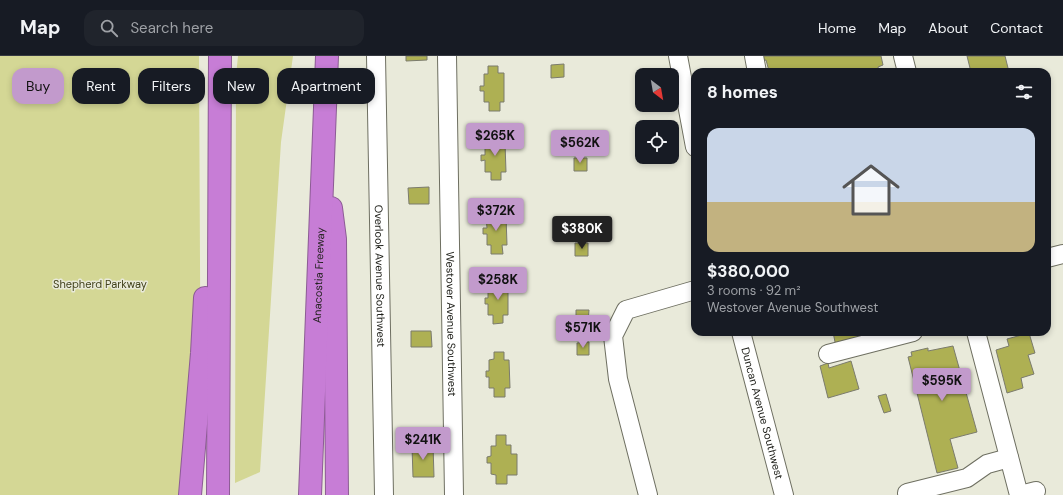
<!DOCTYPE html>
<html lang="en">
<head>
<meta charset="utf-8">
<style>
  :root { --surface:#171b24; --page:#20242c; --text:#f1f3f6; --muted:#9ea1a6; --line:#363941; --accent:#c29acc }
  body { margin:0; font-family:"DM Sans",sans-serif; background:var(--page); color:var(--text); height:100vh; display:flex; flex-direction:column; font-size:15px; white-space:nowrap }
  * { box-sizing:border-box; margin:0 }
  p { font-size:13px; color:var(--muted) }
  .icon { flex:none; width:22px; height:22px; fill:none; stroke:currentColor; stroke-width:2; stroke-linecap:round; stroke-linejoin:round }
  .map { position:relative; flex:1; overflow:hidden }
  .side { position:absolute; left:691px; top:12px; width:360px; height:268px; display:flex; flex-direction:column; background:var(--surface); border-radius:12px; box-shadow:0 2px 6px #0003 }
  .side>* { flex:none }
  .hud { position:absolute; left:12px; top:12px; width:380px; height:36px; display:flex; gap:8px }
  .needle { width:26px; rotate:149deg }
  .tools { position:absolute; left:635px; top:12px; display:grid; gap:8px }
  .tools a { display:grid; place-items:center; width:44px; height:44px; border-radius:8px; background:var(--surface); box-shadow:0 2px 6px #0003; font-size:20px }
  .price { position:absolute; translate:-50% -34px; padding:0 9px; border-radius:4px; background:var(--accent); color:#111; font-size:13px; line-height:26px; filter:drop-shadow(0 1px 2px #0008) }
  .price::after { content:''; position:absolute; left:50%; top:24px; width:12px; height:9px; margin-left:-6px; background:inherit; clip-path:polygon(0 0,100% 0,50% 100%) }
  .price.on { background:#222; color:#fff }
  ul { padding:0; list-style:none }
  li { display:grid; align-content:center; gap:8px; height:212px; padding:0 16px }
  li+li { border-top:1px solid var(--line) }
  li span { display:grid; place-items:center; height:124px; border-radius:12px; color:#555 }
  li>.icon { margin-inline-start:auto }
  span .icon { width:72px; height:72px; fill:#fffc; stroke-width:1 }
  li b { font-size:17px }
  h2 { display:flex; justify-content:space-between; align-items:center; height:48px; padding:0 16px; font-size:17px }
  .tag { padding:0 14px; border-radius:12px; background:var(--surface); box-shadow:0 2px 6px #0003; font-size:14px; line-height:36px }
  .tag.on { background:var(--accent); color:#111 }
  header { display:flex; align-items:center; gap:24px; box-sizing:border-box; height:56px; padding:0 20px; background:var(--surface); border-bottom:1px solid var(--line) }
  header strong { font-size:19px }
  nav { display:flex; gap:22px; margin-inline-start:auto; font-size:14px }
  .search { width:280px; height:36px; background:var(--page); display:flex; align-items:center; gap:10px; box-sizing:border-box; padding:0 14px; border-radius:12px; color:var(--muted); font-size:15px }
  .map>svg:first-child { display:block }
  .green { fill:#d4d795 }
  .building { fill:#aeb053; stroke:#7b7b6d }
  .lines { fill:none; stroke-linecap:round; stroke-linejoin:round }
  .minor-casing { stroke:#6e6f61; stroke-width:20 }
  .highway-casing { stroke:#8c5c94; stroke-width:24 }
  .minor { stroke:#fff; stroke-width:18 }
  .highway { stroke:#c77dd6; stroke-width:22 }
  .labels { text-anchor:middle; stroke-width:3; stroke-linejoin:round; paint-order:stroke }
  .street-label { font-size:11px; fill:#1e1f19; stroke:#e9eada }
  .park-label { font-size:11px; fill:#43431c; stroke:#e9eada }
</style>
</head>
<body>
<header>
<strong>Map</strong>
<div class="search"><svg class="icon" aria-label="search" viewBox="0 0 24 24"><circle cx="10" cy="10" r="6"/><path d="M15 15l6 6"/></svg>Search here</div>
<nav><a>Home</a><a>Map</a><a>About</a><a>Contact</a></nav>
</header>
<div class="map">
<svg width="1063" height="439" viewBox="0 0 1063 439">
  <rect width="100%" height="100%" fill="#e9eada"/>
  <path class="green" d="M0 0H199L201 413 197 439H0Z
    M238 0H293L281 86 260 416 235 427 236 20Z"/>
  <path class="building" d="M406 0H427V4L406 5Z
    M761 0H881L883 9 878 11 879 16H774L773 14 769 15 766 4 762 5Z
    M967 0H1005L1009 16H971Z
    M564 8V21L551 22V9Z
    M488 10H498V17H504V46H500V55H489V46H484V35H480V30H484V18H488Z
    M490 79H501V87H505L506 116H501V124H491V116H485V104L481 105V99H485V88H490Z
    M574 102H587V115H574Z
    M429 131V148H409L408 132Z
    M501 152 502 161 506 160 507 189H502L503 198H491V189H487V178H483V172H487L486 161 492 160V153Z
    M575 187H588V200H575Z
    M493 222H503V230H508V259H503V267L493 268V259H488V248H485V242H488V231L493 230Z
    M576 254H589L588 267H576Z
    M411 275H431L432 291H411Z
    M833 276H885L836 291Z
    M1029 277 1035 297 1028 299 1034 318 1021 322 1023 332 1007 337 996 294 1009 290 1007 283Z
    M589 286V299H577V287Z
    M953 290 977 376 950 383 958 412 937 417 908 301 912 300 911 296 928 292V295Z
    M494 296H504V304H509L510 332H505V341H494V332H489V321H486V315H489V304L494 303Z
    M851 305 859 333 828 342 820 310 828 307 829 312Z
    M886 338 891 355 884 357 878 340Z
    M496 379H506V389H511V398H517V419H507V428H496V419L491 418V407H487V401L491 400V390H496Z
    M433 389 434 421H413L412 390Z"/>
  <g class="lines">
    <g class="minor-casing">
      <g id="minor">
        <path id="s1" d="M376 0 384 439"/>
        <path id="s2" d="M447 0 454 439"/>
        <path d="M678 0 695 91"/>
        <path d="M754 0 757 16"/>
        <path d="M903 0 907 16"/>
        <path d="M1047 202 1063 198"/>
        <path id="s3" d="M741 276 784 439"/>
        <path d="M976 276 1019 439"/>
        <path d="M828 298 913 276"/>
        <path d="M907 437 967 422 987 408 1009 402"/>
        <path d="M648 439 618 323 613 280 626 254 695 234"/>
        <path d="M1020 439 1036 435"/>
      </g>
    </g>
    <g class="highway-casing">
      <g id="highway">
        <path d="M331 152 335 183 337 439"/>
        <path d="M190 439 202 297 205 242"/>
        <path d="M218 439 220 0"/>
        <path id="s4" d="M310 439 327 0"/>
      </g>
    </g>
    <use href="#minor" class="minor"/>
    <use href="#highway" class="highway"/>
  </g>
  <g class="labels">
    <g class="street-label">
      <text dy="4" stroke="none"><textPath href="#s4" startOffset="220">Anacostia Freeway</textPath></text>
      <text dy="4" stroke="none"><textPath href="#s1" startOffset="220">Overlook Avenue Southwest</textPath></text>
      <text dy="4" stroke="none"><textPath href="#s2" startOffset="268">Westover Avenue Southwest</textPath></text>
      <text dy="4" stroke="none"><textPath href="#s3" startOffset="84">Duncan Avenue Southwest</textPath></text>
    </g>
    <g class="park-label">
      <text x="100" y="232">Shepherd Parkway</text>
    </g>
  </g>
</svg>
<div class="tools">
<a><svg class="needle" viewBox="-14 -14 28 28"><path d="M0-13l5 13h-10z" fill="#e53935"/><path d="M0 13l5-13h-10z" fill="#9ea1a6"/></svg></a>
<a><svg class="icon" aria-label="locate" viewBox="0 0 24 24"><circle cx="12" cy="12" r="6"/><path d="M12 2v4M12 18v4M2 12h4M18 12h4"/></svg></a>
</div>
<b class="price" style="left:495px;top:101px">$265K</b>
<b class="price" style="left:580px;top:108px">$562K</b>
<b class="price" style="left:496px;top:176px">$372K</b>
<b class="price on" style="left:582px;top:194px">$380K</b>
<b class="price" style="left:498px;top:245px">$258K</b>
<b class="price" style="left:583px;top:293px">$571K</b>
<b class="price" style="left:942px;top:346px">$595K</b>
<b class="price" style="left:423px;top:405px">$241K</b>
<div class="hud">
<a class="tag on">Buy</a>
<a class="tag">Rent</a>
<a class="tag">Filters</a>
<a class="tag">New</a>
<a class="tag">Apartment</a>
</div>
<section class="side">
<h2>8 homes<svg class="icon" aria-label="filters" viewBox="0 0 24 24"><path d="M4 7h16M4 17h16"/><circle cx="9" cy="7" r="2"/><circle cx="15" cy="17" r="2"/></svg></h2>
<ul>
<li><span style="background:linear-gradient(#c9d6e8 60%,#c2b280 0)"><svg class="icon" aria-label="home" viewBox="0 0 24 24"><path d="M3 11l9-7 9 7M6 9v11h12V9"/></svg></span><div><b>$380,000</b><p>3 rooms · 92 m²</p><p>Westover Avenue Southwest</p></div></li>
</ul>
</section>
</div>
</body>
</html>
